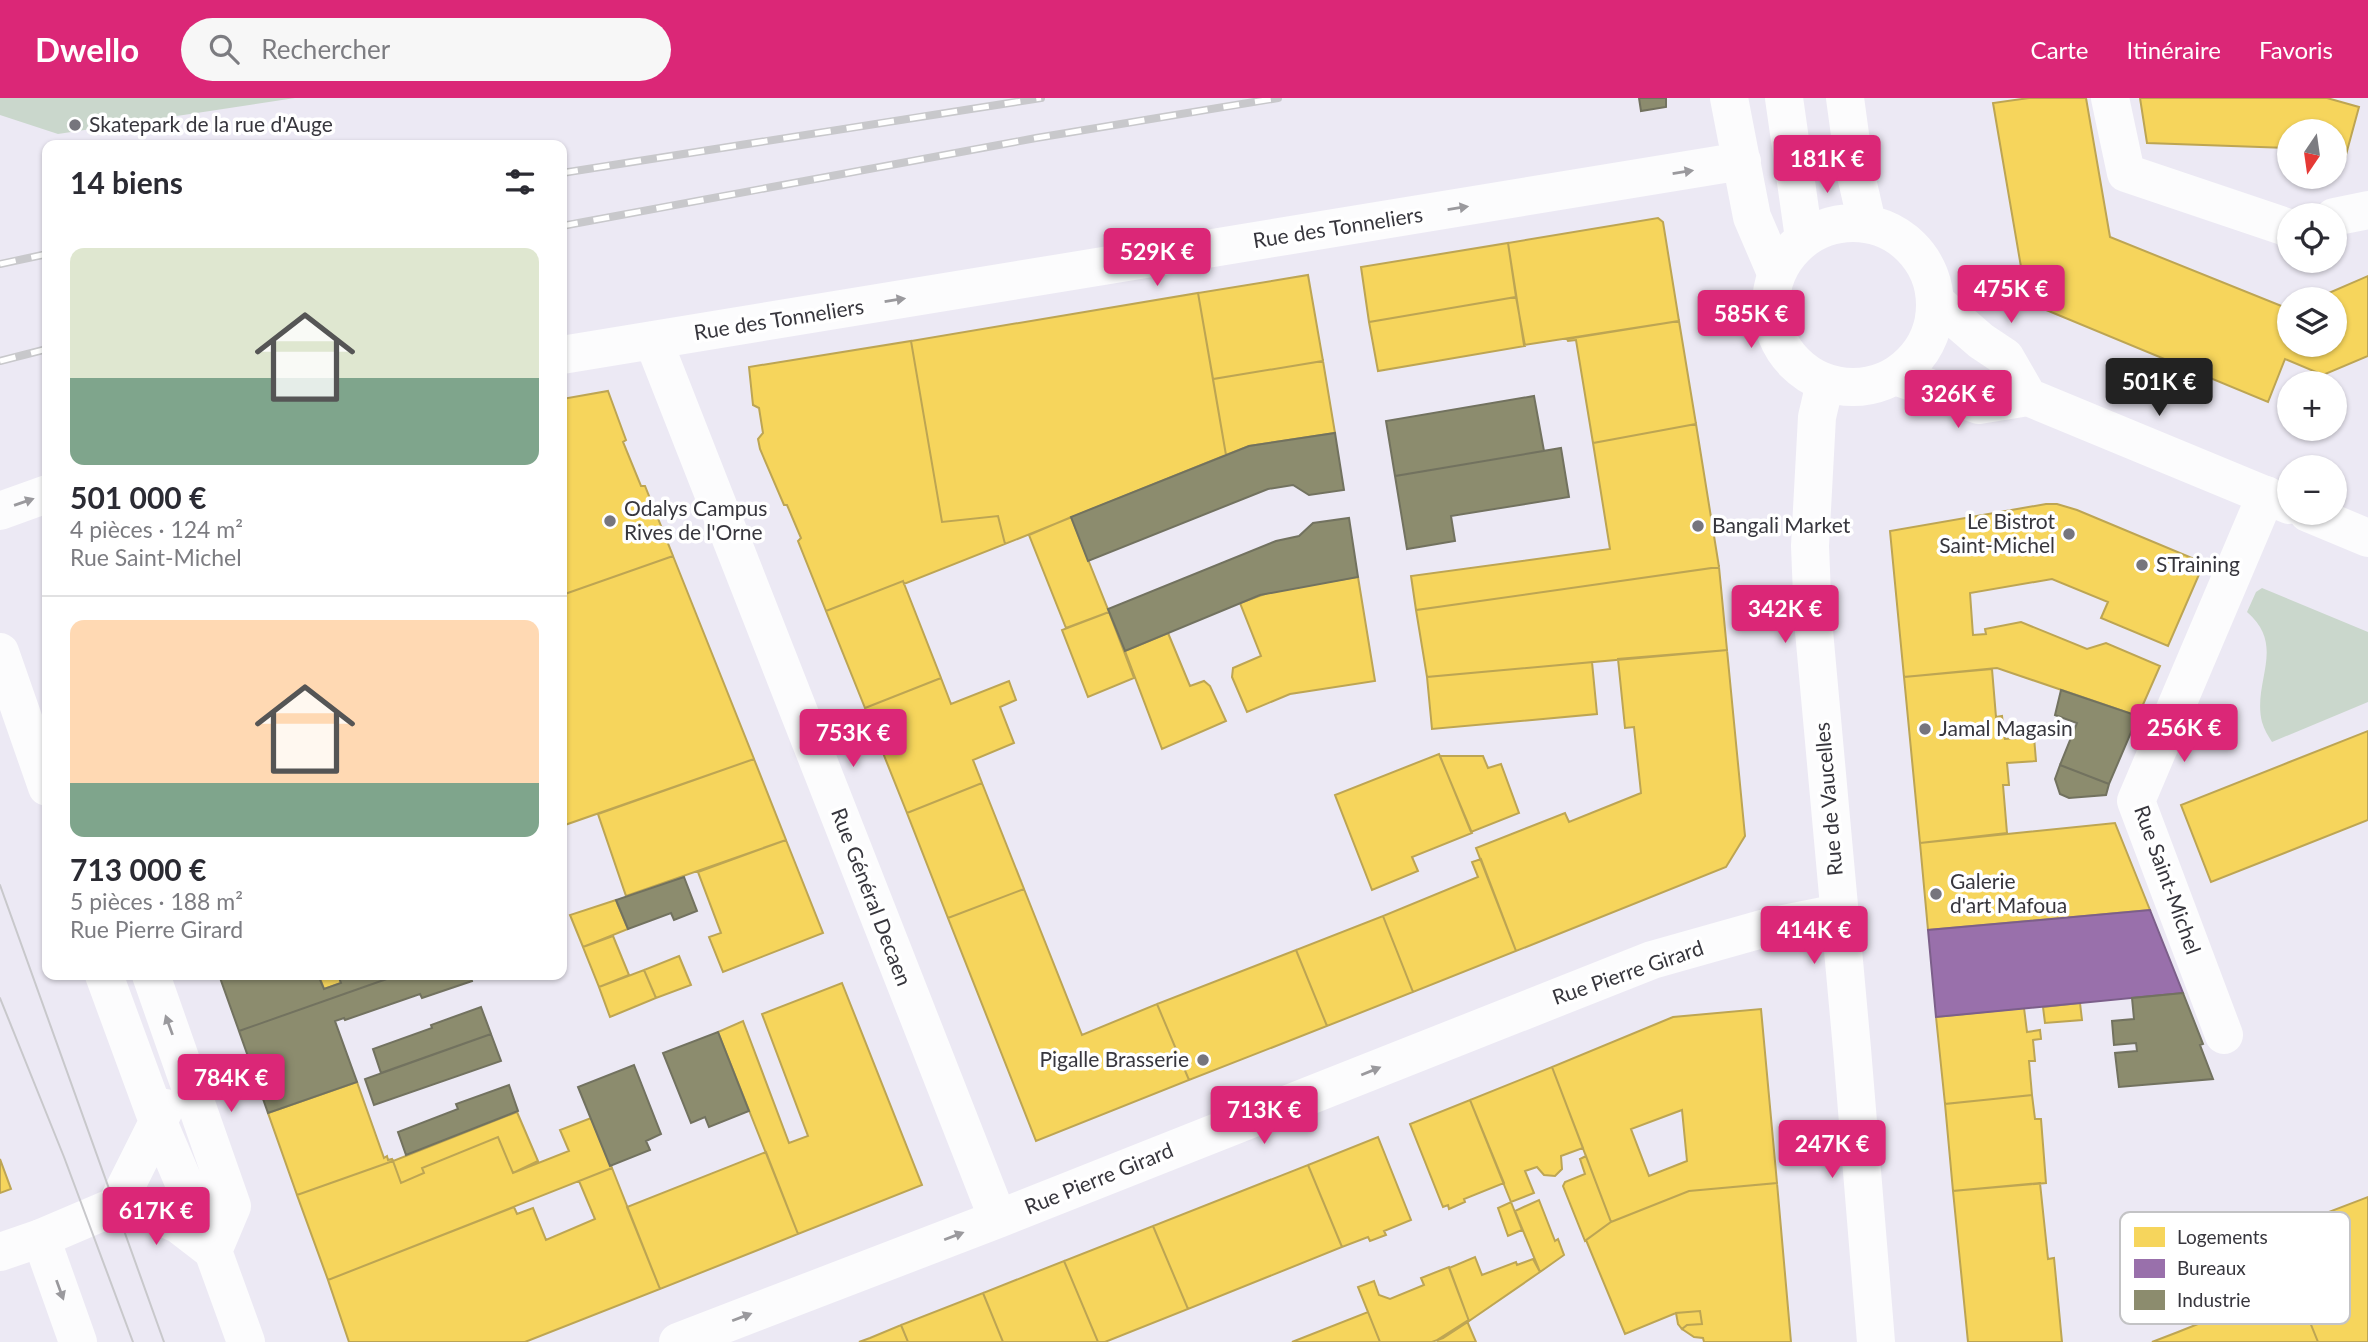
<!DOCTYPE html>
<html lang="fr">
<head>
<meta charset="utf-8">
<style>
  :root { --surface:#fff; --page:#f7f7f7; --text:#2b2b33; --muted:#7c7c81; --line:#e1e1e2; --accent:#db2777 }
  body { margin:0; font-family:Lato,sans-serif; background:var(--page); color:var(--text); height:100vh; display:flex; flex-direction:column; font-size:26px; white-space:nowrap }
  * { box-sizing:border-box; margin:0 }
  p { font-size:23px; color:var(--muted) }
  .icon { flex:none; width:38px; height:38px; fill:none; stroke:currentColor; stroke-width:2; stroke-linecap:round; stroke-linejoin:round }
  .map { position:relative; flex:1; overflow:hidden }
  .side { position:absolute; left:42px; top:42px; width:525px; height:840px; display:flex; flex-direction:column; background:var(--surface); border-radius:14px; box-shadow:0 2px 5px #0004 }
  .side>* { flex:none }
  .needle { width:46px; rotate:193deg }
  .controls { position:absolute; left:2277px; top:21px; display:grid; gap:14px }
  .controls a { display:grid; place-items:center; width:70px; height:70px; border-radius:50%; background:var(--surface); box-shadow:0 2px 5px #0004; font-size:35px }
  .price { position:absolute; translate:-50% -60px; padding:0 16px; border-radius:7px; background:var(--accent); color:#fff; font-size:23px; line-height:46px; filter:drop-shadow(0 2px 4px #0008) }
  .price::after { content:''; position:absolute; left:50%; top:42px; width:21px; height:16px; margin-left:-10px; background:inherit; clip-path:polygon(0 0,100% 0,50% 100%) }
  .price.current { background:#222; color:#fff }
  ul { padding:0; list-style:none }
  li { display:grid; align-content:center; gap:14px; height:371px; padding:0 28px }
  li+li { border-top:2px solid var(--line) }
  li span { display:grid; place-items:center; height:217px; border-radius:14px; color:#555 }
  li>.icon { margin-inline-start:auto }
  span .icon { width:126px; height:126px; fill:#fffc; stroke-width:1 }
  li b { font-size:30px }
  h2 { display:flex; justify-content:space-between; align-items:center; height:84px; padding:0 28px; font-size:30px }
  header { display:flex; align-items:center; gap:42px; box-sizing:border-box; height:98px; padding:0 35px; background:var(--accent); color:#fff }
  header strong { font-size:33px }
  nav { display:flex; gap:38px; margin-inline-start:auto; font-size:24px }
  .search { width:490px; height:63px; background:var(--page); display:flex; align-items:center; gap:18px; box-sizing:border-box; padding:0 24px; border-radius:38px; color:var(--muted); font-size:26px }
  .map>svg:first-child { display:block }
  .green { fill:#cad7cc }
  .homes { fill:#f6d55c; stroke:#bda553; stroke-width:2; fill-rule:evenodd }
  .offices { fill:#9970ab; stroke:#7c5f8a; stroke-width:2 }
  .industry { fill:#8c8c6e; stroke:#72725f; stroke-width:2 }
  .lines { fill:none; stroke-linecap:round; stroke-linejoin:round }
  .minor { stroke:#fcfcfd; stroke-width:38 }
  .major { stroke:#fcfcfd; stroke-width:38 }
  .tram { stroke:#c8c8cb; stroke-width:2 }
  .rail-casing { stroke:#c8c8cb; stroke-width:8 }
  .rail { stroke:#fff; stroke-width:5; stroke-dasharray:16; stroke-linecap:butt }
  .oneway { fill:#9a999d }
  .poi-dot { fill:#76757d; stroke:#fff; stroke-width:2.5 }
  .labels { text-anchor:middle; stroke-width:7; stroke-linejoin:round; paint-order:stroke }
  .poi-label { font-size:21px; fill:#37363d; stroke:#fff; text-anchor:start }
  .street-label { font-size:21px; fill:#37363d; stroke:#fff }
  .key { fill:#fff; stroke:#c3c3c5; stroke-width:2 }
  .key-label { font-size:19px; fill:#37363d }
</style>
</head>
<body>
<header>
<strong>Dwello</strong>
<div class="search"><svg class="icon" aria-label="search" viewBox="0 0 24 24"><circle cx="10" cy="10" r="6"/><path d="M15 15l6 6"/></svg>Rechercher</div>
<nav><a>Carte</a><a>Itinéraire</a><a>Favoris</a></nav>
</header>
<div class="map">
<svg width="2368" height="1244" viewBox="0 0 2368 1244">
  <rect width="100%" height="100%" fill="#ece9f4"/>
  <path class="green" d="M0 0H295L58 36 0 17Z
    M2262 490 2368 534V604L2272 644C2268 638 2264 631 2262 624 2252 584 2287 548 2247 514L2256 494Z"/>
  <path class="homes" d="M2029 0H2086L2110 139 2289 211V247H2334V201H2315L2368 178V258L2323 277 2285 261 2268 304 2027 204 1993 5Z
    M2140 0H2327L2359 9 2344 64 2334 61V33H2289V50L2147 45Z
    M1658 120 1663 124 1679 223 1524 247 1508 145Z
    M1508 145 1516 199 1369 224 1361 169Z
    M1308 177 1323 263 1213 281 1198 195Z
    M1198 195 1226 357 1005 446 998 418 942 424 911 243Z
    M1516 199 1525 248 1378 273 1369 224Z
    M1679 223 1696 326 1593 345 1576 242 1568 243 1567 241Z
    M911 243 942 424 998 418 1005 446 904 486 903 483 826 513 798 443 801 440 787 407H784L760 351 758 341 763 335 759 310 753 307 749 269Z
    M1323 263 1335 335 1249 348 1226 357 1213 281Z
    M608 293 626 342 623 344 641 388H645L673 458 562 497V301Z
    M1696 326 1719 469 1416 512 1411 478 1610 451 1593 345Z
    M2046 406H2057L2077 412 2204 465 2168 548 2101 520 2108 504 2052 481 1970 495 1973 537 1986 536 1985 531 2021 524 2087 551 2106 545 2160 568 2138 618 1997 570 1904 579 1890 433Z
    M1071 419 1109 514 1066 530 1029 437Z
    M673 458 754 661 562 728V497Z
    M1719 469 1727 552 1427 579 1416 512Z
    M1358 479 1375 583 1290 596 1247 614 1232 579 1233 570 1261 558 1240 505 1276 492Z
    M903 483 941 580 865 610 826 513Z
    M1109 514 1134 580 1088 599 1062 532Z
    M1168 535 1190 588 1204 583 1210 588 1226 623 1162 651 1125 553Z
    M1727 552 1745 738 1726 769 1516 853 1476 750 1565 715 1569 724 1641 695 1634 629 1625 630 1618 561Z
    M1592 564 1597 616 1432 631 1427 579Z
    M1992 571 1996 619 2002 618 2005 641 2034 639 2036 663 2007 665 2009 687H2003L2007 735 1920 745 1904 579Z
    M941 580 951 606 1009 583 1016 602 1000 609 1014 645 973 662 982 685 907 715 865 610Z
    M2368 633V722L2211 784 2181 707Z
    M1439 656 1472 735 1412 759 1418 773 1372 792 1335 697Z
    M1440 658H1483L1488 670 1501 666 1519 715 1471 734Z
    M754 661 786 742 626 798 598 716Z
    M982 685 1024 791 948 820 907 715Z
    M2115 725 2150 812 1928 832 1920 745Z
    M786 742 823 835 723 874 709 839 721 835 698 774Z
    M1481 761 1516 853 1413 894 1383 818 1478 779 1472 764Z
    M1024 791 1082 937 1157 906 1189 982 1036 1043 948 820Z
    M616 802 628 831 583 849 570 817Z
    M1383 818 1413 894 1327 928 1296 852Z
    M613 838 629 877 599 889 583 849Z
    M1296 852 1327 928 1189 982 1157 906Z
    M679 858 691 887 656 900 644 872Z
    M644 872 656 900 610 919 599 889Z
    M319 877H338L341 885 324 891Z
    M842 885 922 1087 798 1136 718 934 743 923 789 1045 808 1038 762 916Z
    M2080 905 2082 922 2045 925 2043 909Z
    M2024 910 2027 934 2040 932 2041 941 2033 942 2035 963H2029L2032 997 1945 1006 1936 919Z
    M1761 911 1777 1085 1689 1093 1611 1124 1552 969 1673 919ZM1682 1012 1687 1063 1649 1078 1631 1031Z
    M1552 969 1583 1050 1561 1058 1562 1071 1555 1078 1544 1077 1537 1069 1525 1073 1534 1095 1511 1104 1470 1002Z
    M357 984 384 1060 387 1058 388 1062 392 1061 393 1063 297 1097 268 1015Z
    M2032 997 2035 1021H2041L2046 1085 1953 1093 1945 1006Z
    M1470 1002 1504 1085 1464 1101 1465 1104 1449 1111 1448 1107 1443 1109 1410 1026Z
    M517 1014 538 1063 513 1075 498 1039 422 1070 424 1075 401 1085 393 1063Z
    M591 1020 612 1070 328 1182 297 1097 393 1063 401 1085 424 1075 422 1070 498 1039 513 1075 569 1053 560 1032Z
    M1378 1039 1411 1122 1384 1133 1386 1137 1370 1143 1368 1139 1342 1149 1308 1067Z
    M766 1054 798 1136 660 1191 627 1109Z
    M1586 1058 1611 1124 1585 1143 1563 1088 1565 1084 1585 1076 1580 1061Z
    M0 1061 11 1091 0 1095Z
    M1308 1067 1342 1149 1188 1211 1153 1128Z
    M612 1070 660 1191 525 1244H349L328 1182 514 1109 517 1116 533 1110 546 1142 595 1121 579 1083Z
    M1777 1085 1791 1244H1704L1703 1240 1694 1239 1682 1231 1687 1227 1702 1226 1700 1213 1676 1215 1625 1236 1586 1142 1611 1124 1689 1093Z
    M2040 1085 2048 1161 2054 1160 2062 1244H1968L1953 1093Z
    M2368 1099V1244H2318L2274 1135Z
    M1539 1102 1555 1143 1558 1141 1564 1157 1540 1174 1515 1113Z
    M1511 1104 1522 1132 1508 1138 1498 1110Z
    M1153 1128 1188 1211 1105 1244H1098L1064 1163Z
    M1475 1159 1482 1177 1516 1164 1517 1167 1533 1161 1540 1174 1469 1223 1449 1170Z
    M1064 1163 1098 1244H1003L983 1195Z
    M1449 1169 1469 1223 1443 1240 1432 1244H1380L1358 1189 1374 1183 1379 1197 1390 1201 1424 1187 1421 1180Z
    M2295 1187 2318 1244H2152L2178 1234Z
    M983 1195 1003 1244H908L901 1227Z
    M1700 1213 1702 1226 1687 1227 1682 1231 1678 1226 1676 1215Z
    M1368 1214 1380 1244H1292Z
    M1467 1223 1476 1244H1438L1437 1242Z
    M901 1227 908 1244H859L870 1240Z"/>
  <path class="offices" d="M2150 812 2183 895 1936 919 1928 832Z"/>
  <path class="industry" d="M1639 0H1666V9L1641 13Z
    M1534 298 1544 353 1395 378 1386 323Z
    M1335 335 1344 392 1309 397 1293 387 1268 391 1088 463 1071 419 1249 348Z
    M1561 350 1569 399 1451 418 1455 443 1407 451 1395 378Z
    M1349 420 1358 479 1260 497 1125 553 1108 511 1276 443 1299 438 1313 425Z
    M2061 592 2138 618 2109 686 2060 667 2077 625 2055 617Z
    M2060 667 2109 686 2106 697 2069 700 2060 696 2055 681Z
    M684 779 697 813 674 822 671 815 628 831 616 802Z
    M219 877H318L324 891 341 885 338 877H398L239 933Z
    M398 877H470L472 883 422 900 420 896 345 922 344 920 335 923 357 984 268 1015 239 933Z
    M2183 895 2203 946 2200 947 2213 981 2119 989 2115 955 2137 953 2136 945 2114 947 2112 923 2134 921 2132 900Z
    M481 909 491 936 381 975 373 951 432 930 431 927Z
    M718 934 749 1013 709 1029 705 1019 691 1025 663 955Z
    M491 936 501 963 374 1007 365 981Z
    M634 967 661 1036 646 1043 650 1052 610 1068 578 989Z
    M509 987 518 1013 406 1057 398 1034 458 1011 456 1006Z"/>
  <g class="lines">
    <path class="minor" d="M1729 0 1752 119 1776 175
      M2110 0 2126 75 2289 130
      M2334 119 2368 112
      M653 242 998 1121
      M562 257 1742 63
      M0 413 47 396
      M2224 937 2136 703 2266 397
      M0 1154 41 1140
      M678 1244 998 1121 1652 862 1769 829 1839 815"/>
    <path class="major" d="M1784 0 1804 140
      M1845 0 1855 73 1867 125
      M1771 207a82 82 0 1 1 164 0a82 82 0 1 1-164 0Z
      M1936 204 1981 243 2005 259 2028 299
      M1895 278 1979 307 2028 299 2289 407
      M1825 285 1817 319 1810 448 1813 522 1852 951 1876 1244
      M2308 415 2368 440
      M0 554 47 689
      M104 877 158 1024 213 1153 246 1244
      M151 877 232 1108 213 1153
      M116 1108 165 1010
      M78 1244 41 1140 116 1108 155 1116 178 1126 213 1153"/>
    <path class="tram" d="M0 787 164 1244
      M0 900 64 1059 133 1244"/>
    <g class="rail-casing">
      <path id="rail" d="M562 75 1041 0
        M562 128 1036 40 1278 0
        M0 166 47 156
        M0 263 47 251"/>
    </g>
    <use href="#rail" class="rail"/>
  </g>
  <defs><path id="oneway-solid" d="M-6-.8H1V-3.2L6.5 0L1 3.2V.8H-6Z" transform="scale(1.75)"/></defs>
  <g class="oneway">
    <use href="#oneway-solid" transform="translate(1683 74) rotate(-9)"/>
    <use href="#oneway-solid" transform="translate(1458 110) rotate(-9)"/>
    <use href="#oneway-solid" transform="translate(895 202) rotate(-9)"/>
    <use href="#oneway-solid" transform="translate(24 404) rotate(-19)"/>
    <use href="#oneway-solid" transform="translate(169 927) rotate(-110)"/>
    <use href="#oneway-solid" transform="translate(1371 973) rotate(-22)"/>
    <use href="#oneway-solid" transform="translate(954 1138) rotate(-21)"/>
    <use href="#oneway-solid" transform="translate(60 1192) rotate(70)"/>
    <use href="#oneway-solid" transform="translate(742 1219) rotate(-21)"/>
  </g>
  <g class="poi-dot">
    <circle cx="75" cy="27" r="7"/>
    <circle cx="610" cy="423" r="7"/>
    <circle cx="1698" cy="428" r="7"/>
    <circle cx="2069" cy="436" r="7"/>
    <circle cx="2142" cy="467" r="7"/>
    <circle cx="1925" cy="631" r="7"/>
    <circle cx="1936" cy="796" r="7"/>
    <circle cx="1203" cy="962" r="7"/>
  </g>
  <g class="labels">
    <g class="poi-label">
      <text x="89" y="34">Skatepark de la rue d'Auge</text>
      <text x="624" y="418">Odalys Campus<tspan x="624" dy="24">Rives de l'Orne</tspan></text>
      <text x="2055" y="431" text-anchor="end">Le Bistrot<tspan x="2055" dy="24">Saint-Michel</tspan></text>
      <text x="1712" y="435">Bangali Market</text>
      <text x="2156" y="474">STraining</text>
      <text x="1939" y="638">Jamal Magasin</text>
      <text x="1950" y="791">Galerie<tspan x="1950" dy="24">d'art Mafoua</tspan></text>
      <text x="1189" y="969" text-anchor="end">Pigalle Brasserie</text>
    </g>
    <g class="street-label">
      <text transform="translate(1338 130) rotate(-9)" y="7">Rue des Tonneliers</text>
      <text transform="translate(779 222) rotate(-9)" y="7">Rue des Tonneliers</text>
      <text transform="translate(1829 701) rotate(-95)" y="7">Rue de Vaucelles</text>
      <text transform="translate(2167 782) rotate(70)" y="7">Rue Saint-Michel</text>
      <text transform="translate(871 799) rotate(69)" y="7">Rue Général Decaen</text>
      <text transform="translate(1628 875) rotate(-19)" y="7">Rue Pierre Girard</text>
      <text transform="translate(1099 1081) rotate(-22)" y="7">Rue Pierre Girard</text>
    </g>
  </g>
  <rect x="2120" y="1114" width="230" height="112" rx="10" class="key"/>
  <rect x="2134" y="1129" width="31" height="20" fill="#f6d55c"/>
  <rect x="2134" y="1161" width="31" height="19" fill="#9970ab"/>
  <rect x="2134" y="1192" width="31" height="20" fill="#8c8c6e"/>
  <g class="key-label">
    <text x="2177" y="1146">Logements</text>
    <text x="2177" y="1177">Bureaux</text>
    <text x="2177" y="1209">Industrie</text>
  </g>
</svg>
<div class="controls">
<a><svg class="needle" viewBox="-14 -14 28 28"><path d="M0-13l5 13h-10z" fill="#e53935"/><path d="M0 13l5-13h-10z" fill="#7c7c81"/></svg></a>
<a><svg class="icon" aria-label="locate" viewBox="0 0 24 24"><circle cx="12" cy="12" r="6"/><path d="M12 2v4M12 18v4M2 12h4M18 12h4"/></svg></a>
<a><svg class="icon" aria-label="layers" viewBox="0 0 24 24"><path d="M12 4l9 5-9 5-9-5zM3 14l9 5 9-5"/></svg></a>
<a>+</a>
<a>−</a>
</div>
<b class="price" style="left:1827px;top:97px">181K €</b>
<b class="price" style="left:1157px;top:190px">529K €</b>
<b class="price" style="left:2011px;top:227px">475K €</b>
<b class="price" style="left:1751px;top:252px">585K €</b>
<b class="price current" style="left:2159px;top:320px">501K €</b>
<b class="price" style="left:1958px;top:332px">326K €</b>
<b class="price" style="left:1785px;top:547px">342K €</b>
<b class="price" style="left:2184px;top:666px">256K €</b>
<b class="price" style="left:853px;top:671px">753K €</b>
<b class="price" style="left:1814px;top:868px">414K €</b>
<b class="price" style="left:231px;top:1016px">784K €</b>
<b class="price" style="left:1264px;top:1048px">713K €</b>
<b class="price" style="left:1832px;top:1082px">247K €</b>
<b class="price" style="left:156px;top:1149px">617K €</b>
<section class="side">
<h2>14 biens<svg class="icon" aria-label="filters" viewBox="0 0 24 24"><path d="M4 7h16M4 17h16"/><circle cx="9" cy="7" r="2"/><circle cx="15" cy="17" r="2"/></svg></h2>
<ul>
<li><span style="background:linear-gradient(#dfe7d0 60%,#7fa58c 0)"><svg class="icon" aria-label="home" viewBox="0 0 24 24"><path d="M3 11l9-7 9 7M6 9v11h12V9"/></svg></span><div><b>501 000 €</b><p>4 pièces · 124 m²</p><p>Rue Saint-Michel</p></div></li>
<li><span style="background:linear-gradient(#ffd9b3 75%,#7fa58c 0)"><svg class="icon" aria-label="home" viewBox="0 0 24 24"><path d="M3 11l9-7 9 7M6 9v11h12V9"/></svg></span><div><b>713 000 €</b><p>5 pièces · 188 m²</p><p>Rue Pierre Girard</p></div></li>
</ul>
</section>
</div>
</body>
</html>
